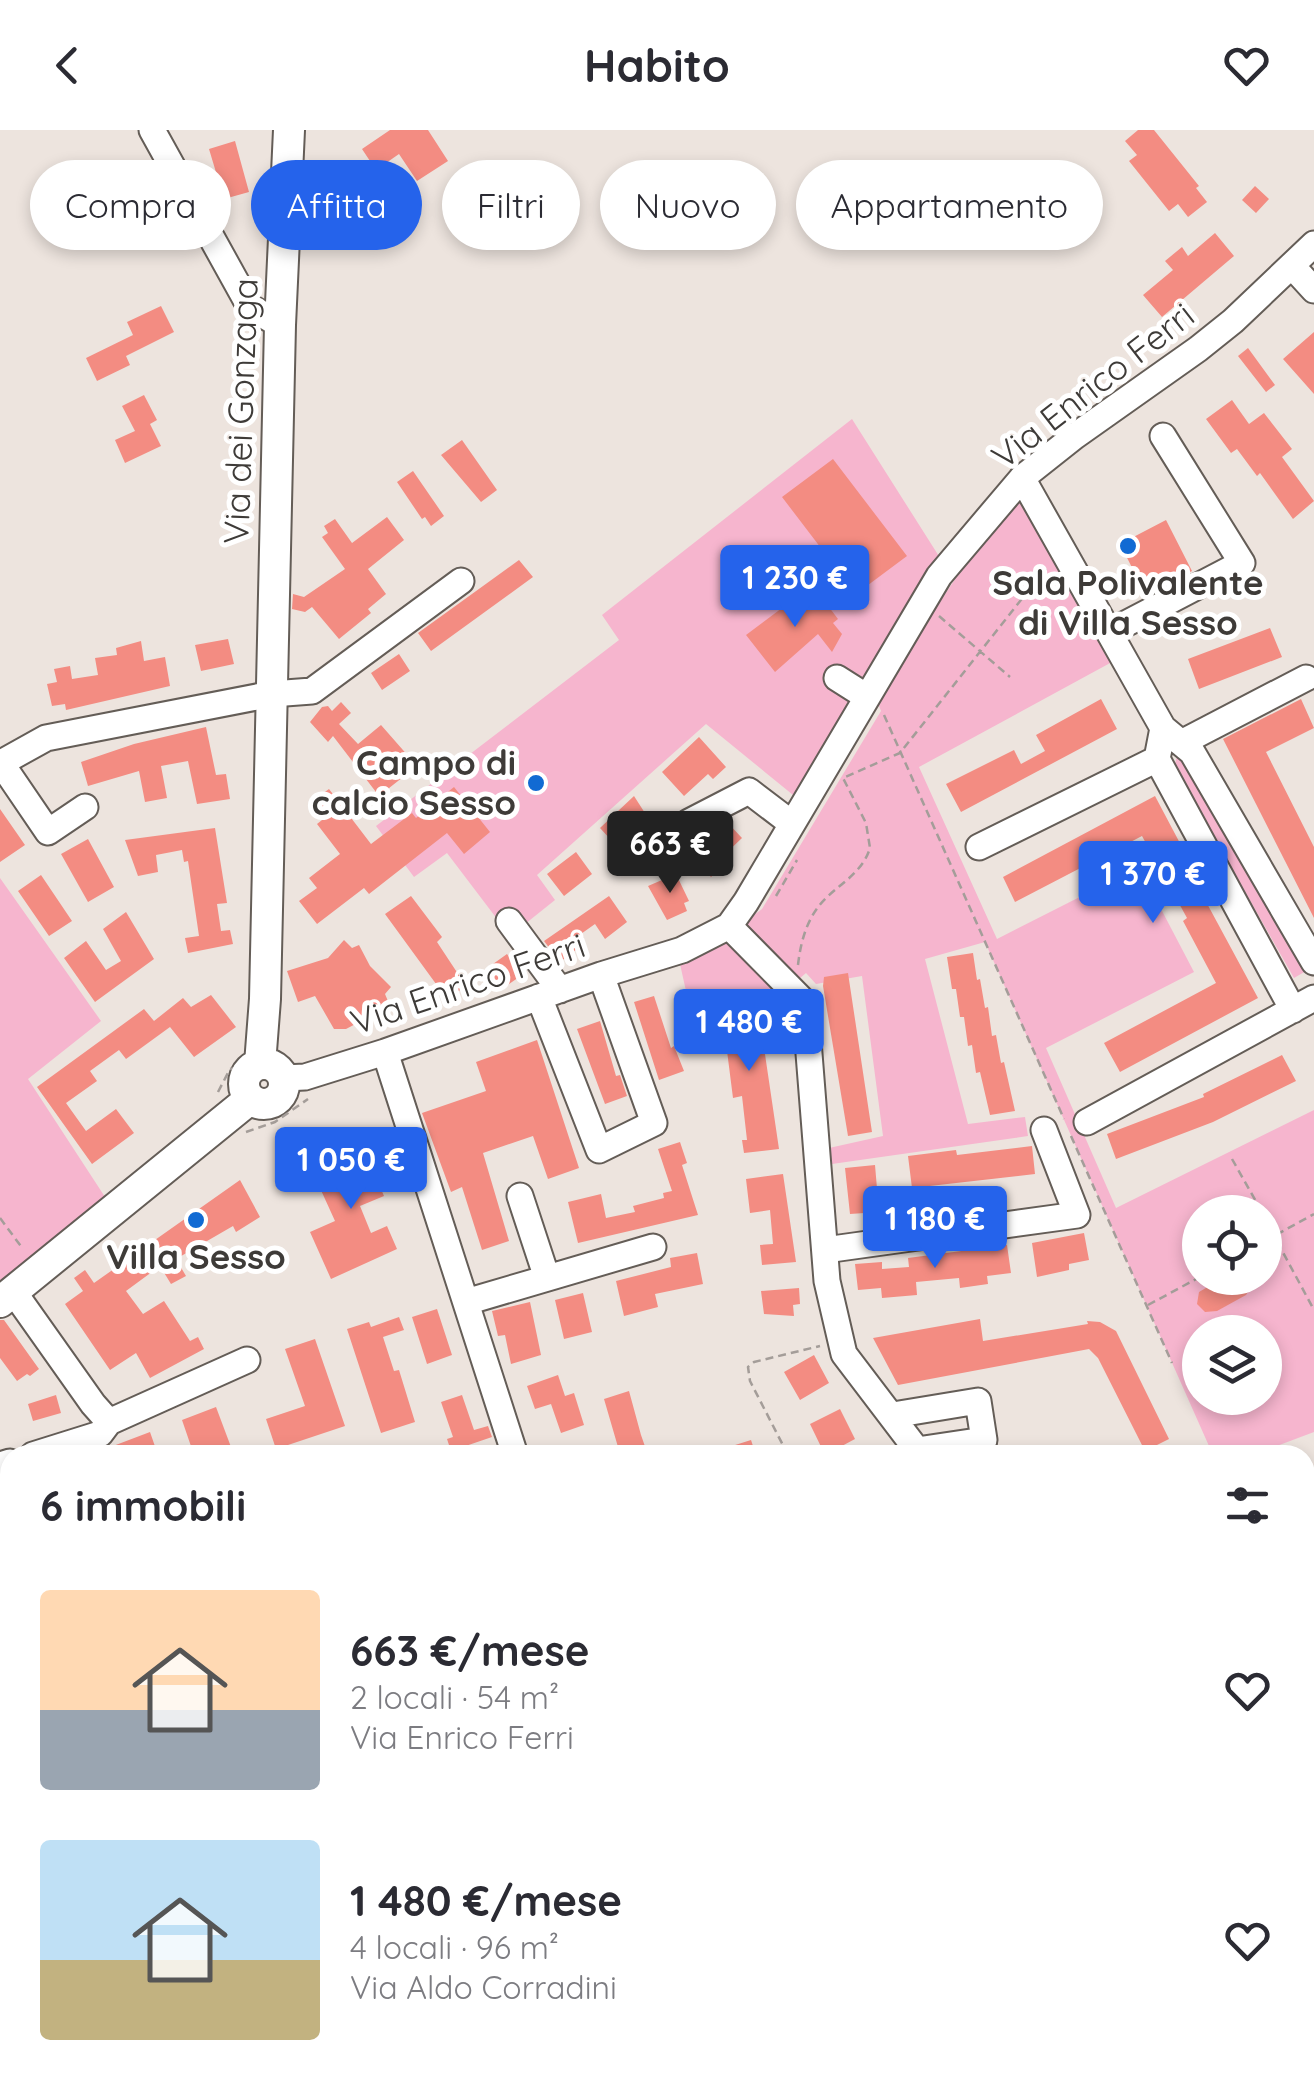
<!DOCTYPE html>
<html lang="it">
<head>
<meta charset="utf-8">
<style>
  :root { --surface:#fff; --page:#f7f7f7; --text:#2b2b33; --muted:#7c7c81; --accent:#2563eb }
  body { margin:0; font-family:Quicksand,sans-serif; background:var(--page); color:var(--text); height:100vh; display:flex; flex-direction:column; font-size:38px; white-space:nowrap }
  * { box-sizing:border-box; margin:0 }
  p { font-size:32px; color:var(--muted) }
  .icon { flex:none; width:55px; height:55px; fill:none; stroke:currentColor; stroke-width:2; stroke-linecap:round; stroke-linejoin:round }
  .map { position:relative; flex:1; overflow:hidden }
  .side { position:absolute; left:0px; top:1315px; width:1315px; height:642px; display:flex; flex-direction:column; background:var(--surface); border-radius:30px 30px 0 0; box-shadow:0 5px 15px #0003 }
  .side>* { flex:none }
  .hud { position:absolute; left:30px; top:30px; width:1255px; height:90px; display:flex; gap:20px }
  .tools { position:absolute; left:1182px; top:1065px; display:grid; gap:20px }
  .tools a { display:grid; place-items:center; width:100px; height:100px; border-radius:50%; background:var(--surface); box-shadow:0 5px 15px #0003; font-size:50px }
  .price { position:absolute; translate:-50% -85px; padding:0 22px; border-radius:10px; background:var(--accent); color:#fff; font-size:32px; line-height:65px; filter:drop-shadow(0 2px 5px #0008) }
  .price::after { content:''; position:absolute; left:50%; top:60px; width:30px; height:22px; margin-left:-15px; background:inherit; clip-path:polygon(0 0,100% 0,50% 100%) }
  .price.current { background:#222; color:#fff }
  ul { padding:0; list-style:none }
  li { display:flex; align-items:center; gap:30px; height:250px; padding:0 40px }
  li span { display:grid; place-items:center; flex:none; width:280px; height:200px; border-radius:10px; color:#555 }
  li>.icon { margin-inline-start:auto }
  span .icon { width:120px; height:120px; fill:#fffc; stroke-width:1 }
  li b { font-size:42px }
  h2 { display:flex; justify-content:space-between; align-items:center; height:120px; padding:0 40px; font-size:42px }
  .tag { padding:0 35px; border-radius:45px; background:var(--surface); box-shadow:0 5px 15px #0003; font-size:35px; line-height:90px }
  .tag.current { background:var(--accent); color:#fff }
  header { display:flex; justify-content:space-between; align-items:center; height:130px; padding:0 40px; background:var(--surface); font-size:45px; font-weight:700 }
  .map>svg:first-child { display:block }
  .green { fill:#f6b5ce; fill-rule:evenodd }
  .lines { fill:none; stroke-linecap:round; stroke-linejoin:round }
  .stream { stroke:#a3c162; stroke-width:5 }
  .building { fill:#f38c82 }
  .minor-casing { stroke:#645d57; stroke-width:29 }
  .major-casing { stroke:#645d57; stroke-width:34 }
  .path { stroke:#a49d99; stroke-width:2.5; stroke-dasharray:8 5; stroke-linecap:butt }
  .minor { stroke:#fff; stroke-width:25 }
  .major { stroke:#fff; stroke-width:30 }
  .poi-dot { fill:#116ad3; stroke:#fff; stroke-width:4 }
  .labels { text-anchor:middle; stroke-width:10; stroke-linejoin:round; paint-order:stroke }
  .street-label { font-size:35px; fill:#3e3b38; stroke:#fff }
  .poi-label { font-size:35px; font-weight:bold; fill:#3e3b38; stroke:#fff }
</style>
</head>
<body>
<header><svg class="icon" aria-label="back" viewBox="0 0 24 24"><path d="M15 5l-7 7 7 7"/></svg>Habito<svg class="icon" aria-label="heart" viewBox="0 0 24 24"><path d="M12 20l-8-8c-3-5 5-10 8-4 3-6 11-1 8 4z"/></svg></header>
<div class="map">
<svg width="1314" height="1957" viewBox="0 0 1314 1957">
  <rect width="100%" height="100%" fill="#ede4de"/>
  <path class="green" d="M852 289 942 431 798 669 706 594 537 745 555 770 510 806 447 723 414 747 376 696 619 510 602 485Z
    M1031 363 1123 526 919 637 997 809 1139 737 1194 842 1046 918 1116 1078 1314 980V1302L1253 1325H1213L985 812 925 829 968 994 1025 987 1028 1006 832 1034 829 1018 883 1006 862 846 816 854 806 843 772 872 692 888 680 834 705 822 762 779 881 581 878 573C922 505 967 413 1031 363ZM1200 1082H1265V1148H1200ZM1200 1202H1265V1268H1200Z
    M1178 623 1306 841 1294 848 1174 637Z
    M0 748 101 891 28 949 107 1070 0 1152Z"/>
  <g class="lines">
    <path class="stream" d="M1235 1957 1236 1948"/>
  </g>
  <path class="building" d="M390 0H428L448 31 417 51 399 24 376 40 362 19Z
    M1138 0H1154L1199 56 1196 58 1207 72 1188 87 1178 74 1169 81 1129 31 1137 25 1125 11Z
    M235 11 249 62 224 69 209 19Z
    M1255 56 1269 69 1256 83 1242 70Z
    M1215 103 1234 126 1162 187 1143 165 1173 140 1165 131 1182 117 1188 126Z
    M161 176 174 202 126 226 130 235 97 251 86 228 133 205 127 192Z
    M1314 202V264L1283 229Z
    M1248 218 1275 255 1266 262 1238 226Z
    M144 265 157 290 150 294 161 316 125 333 115 310 135 301 122 276Z
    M1232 270 1249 294 1264 283 1292 319 1282 327 1314 371 1293 389 1260 343 1257 346 1237 319 1231 323 1206 289Z
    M462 310 497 360 481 372 441 325Z
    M833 329 907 426 856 464 782 367Z
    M413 341 444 386 431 396 425 387 422 389 397 352Z
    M387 387 404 410 368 439 386 464 368 479 371 483 339 509 312 477 305 482 292 479 293 464 304 467 345 439 322 407 328 403 324 396 335 389 352 413Z
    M1166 390 1192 441 1146 465 1120 414Z
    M519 430 533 447 431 521 418 503Z
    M816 460 838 489 833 493 842 504 832 522 818 504 775 542 746 505 790 472 794 477Z
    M1270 498 1282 527 1199 559 1188 529Z
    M228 509 234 534 201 541 195 515Z
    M141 511 144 531 165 527 170 556 66 580 65 574 52 576 47 554 57 552 54 539 70 536 72 549 98 545 95 528 117 525 116 518Z
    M399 524 410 541 382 560 371 543Z
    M1101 569 1117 599 961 682 946 654 1014 620 1021 634 1045 621 1036 605Z
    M1301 569 1314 598 1266 622 1314 717V788L1223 609Z
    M341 572 351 583 339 594 358 614 381 595 417 636 379 666 333 606 328 612 310 592 322 577 328 576 332 581Z
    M206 597 216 645 226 644 230 669 197 674 188 631 161 636 167 668 145 672 139 641 88 656 81 632 134 614Z
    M699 607 726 637 713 649 708 644 684 666 662 642Z
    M454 657 490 702 464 724 447 703 369 764 364 758 317 794 299 771 317 758 309 748 340 724 317 694 327 686 315 669 329 659 371 714 412 683 416 688Z
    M634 666 652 694 622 722 600 698Z
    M1155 666 1201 753 1197 755 1258 868 1120 942 1104 913 1216 853 1183 791 1187 788 1142 706 1015 772 1003 747Z
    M0 679 25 715 0 732Z
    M726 691 742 708 720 729 725 734 711 747 686 721 706 701Z
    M215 698 227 773 217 774 221 801 230 800 233 814 188 823 185 808 199 806 188 731 184 732 182 720 156 725 158 742 138 746 125 710Z
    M88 709 114 757 88 772 61 724Z
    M576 722 592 744 564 766 547 744Z
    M676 744 689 771 684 773 687 781 667 790 648 756Z
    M41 745 72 791 49 806 18 761Z
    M411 766 442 807 437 812 466 856 447 869 385 784Z
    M609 766 627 792 605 809 595 794 571 811 577 819 560 832 544 811Z
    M126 782 154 829 95 872 64 828 86 811 106 840 121 831 103 799Z
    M344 810 352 818 359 815 370 836 391 857 385 864 390 876 346 899H334L315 866 298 872 287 841 328 828Z
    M973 823 977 850 980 849 985 878 988 877 992 906 996 905 1001 933 1004 932 1015 981 990 985 980 942 976 943 972 915 968 916 964 887H960L956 859H952L947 827Z
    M507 824 522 845 502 859 486 839Z
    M848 843 872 1002 848 1006 823 856 824 847Z
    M211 865 236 897 194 927 170 897 126 929 119 920 90 941 97 951 66 973 86 1001 116 979 134 1003 92 1034 37 957 144 879 154 891 183 868 191 877Z
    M654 866 671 918 674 916 684 941 659 950 634 872Z
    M758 877 779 1019 744 1023 742 1010H747L742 966 733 968 726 913 716 914 710 883Z
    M600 891 616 946 620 945 627 966 605 974 577 899Z
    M537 910 579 1038 548 1049 533 1006 483 1023 509 1111 482 1120 462 1057 451 1062 422 983 486 961 476 932Z
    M1282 925 1296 951 1213 992 1116 1029 1107 1004 1204 967 1203 964Z
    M357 1004 384 1066 360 1076 371 1103 387 1096 397 1119 331 1149 310 1102 335 1091 320 1058 339 1049 325 1018Z
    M680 1012 687 1033 682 1035 698 1085 578 1113 568 1072 601 1064 606 1088 635 1082 633 1076 664 1068 663 1063 672 1061 658 1019Z
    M1032 1016 1035 1044 912 1058 908 1026 956 1020 957 1025Z
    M875 1035 879 1082 850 1084 845 1038Z
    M783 1044 796 1132 762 1135 760 1115 773 1114 770 1080 750 1083 746 1049Z
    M240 1050 260 1087 236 1102 233 1096 176 1129 186 1146 171 1154 160 1136 126 1161 143 1184 164 1171 190 1211 198 1207 204 1219 150 1248 136 1223 110 1240 65 1174 83 1161 74 1148 85 1140 94 1153Z
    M1084 1103 1089 1130 1069 1134V1140L1037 1147 1032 1113Z
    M1007 1115 1011 1143 987 1146 988 1154 960 1158 959 1148 916 1152 917 1165 882 1168 881 1158 858 1160 855 1134 882 1132V1139L909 1137 908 1128Z
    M697 1123 703 1154 655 1164 658 1177 624 1186 616 1151 671 1137 670 1128Z
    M1223 1148H1251L1252 1156 1246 1165 1217 1181 1205 1182 1197 1174 1199 1162Z
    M799 1158 800 1174 793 1175 794 1186 764 1184 761 1161Z
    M583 1163 592 1202 564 1209 555 1170Z
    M530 1172 541 1225 511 1234 505 1205 498 1206 492 1181Z
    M437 1179 452 1225 427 1234 412 1187Z
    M399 1187 404 1200 383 1207 394 1241 399 1240 415 1292 381 1303 347 1199 369 1192 371 1197Z
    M980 1189 983 1211 1088 1194 1087 1191 1100 1192 1116 1201 1169 1309 1145 1321 1098 1228 1089 1219 898 1255 873 1208Z
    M0 1190H4L39 1239 30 1246 27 1244 17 1251 0 1228Z
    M315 1209 345 1296 276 1319 266 1289 305 1276 285 1219Z
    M814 1225 829 1253 800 1270 784 1242Z
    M558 1245 565 1266 574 1263 584 1295 561 1303 551 1274 535 1279 527 1256Z
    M629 1261 641 1305 648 1325H620L618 1317 604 1269Z
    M56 1265 61 1283 33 1291 28 1274Z
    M462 1265 474 1300 488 1296 492 1307 451 1321 447 1309 453 1307 441 1272Z
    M216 1277 234 1325H194L182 1290Z
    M840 1279 855 1309 825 1325 810 1294Z
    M150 1302 158 1325H92V1324Z
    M751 1310 756 1325H713V1322Z"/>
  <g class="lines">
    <g class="minor-casing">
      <path id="minor" d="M152 0 250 177 280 195
        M1292 136 1314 160
        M1022 348 1163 598 1157 629 1293 880
        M1110 502 1242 433 1163 306
        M837 548 867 567
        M1163 598 1192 622 1314 832
        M1181 613 1306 548
        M85 677 48 702 1 633 46 608 272 564 312 561 461 451
        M689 692 749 661 791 693
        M979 717 1157 629
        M509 791 560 860
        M729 796 805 873 827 1151 844 1224 917 1320 984 1310 978 1271 893 1285
        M539 867 599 1020 654 993 601 845
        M385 922 515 1325
        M284 948 305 947 385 922 601 845 682 820 729 796 746 772 939 446 1022 348 1075 306 1198 219 1233 191 1314 114
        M1087 992 1314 868
        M520 1066 547 1148
        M825 1120 1077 1085 1044 1000
        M13 1161 93 1274 109 1292 247 1230
        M466 1172 653 1117
        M33 1325 100 1304 109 1292
        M0 1335 10 1332
        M6 1402 10 1414
        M1305 1459 1314 1455
        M0 1576 10 1573
        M239 1957 252 1948"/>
    </g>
    <g class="major-casing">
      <path id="major" d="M244 954a20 20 0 1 1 40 0a20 20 0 1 1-40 0Z
        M260 934 265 869 280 195 289 0
        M0 1172 250 969"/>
    </g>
    <path class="path" d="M939 486 1010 547
      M884 585 1064 989
      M776 766 797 730
      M798 835C801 809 808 785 827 767 843 752 863 741 870 718L866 693 843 648 900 623 1047 437
      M218 962 230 939 236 938
      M246 1002 275 992 308 969
      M1071 1006 1172 1233
      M1232 1029 1262 1082
      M0 1088 23 1119
      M1265 1089 1314 1180
      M1265 1111 1314 1084
      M1148 1175 1200 1147
      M788 1325 750 1251 748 1237 754 1232 820 1216
      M1305 1676V1683
      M0 1787 10 1784
      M1252 1957 1253 1948"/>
    <use href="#minor" class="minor"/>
    <use href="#major" class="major"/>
  </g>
  <g class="poi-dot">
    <circle cx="1128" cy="416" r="10"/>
    <circle cx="536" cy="653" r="10"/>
    <circle cx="196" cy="1090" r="10"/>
  </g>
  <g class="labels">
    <g class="street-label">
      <text transform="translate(1093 256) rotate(-38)" y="12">Via Enrico Ferri</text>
      <text transform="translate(241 281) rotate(-88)" y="12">Via dei Gonzaga</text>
      <text transform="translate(468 854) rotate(-19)" y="12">Via Enrico Ferri</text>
    </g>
    <g class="poi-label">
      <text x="1128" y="465">Sala Polivalente<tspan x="1128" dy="40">di Villa Sesso</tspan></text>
      <text x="516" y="645" text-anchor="end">Campo di<tspan x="516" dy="40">calcio Sesso</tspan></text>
      <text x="196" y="1139">Villa Sesso</text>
    </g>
  </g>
</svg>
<div class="tools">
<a><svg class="icon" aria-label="locate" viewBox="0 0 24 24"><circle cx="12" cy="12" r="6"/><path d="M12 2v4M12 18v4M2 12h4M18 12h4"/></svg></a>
<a><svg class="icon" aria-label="layers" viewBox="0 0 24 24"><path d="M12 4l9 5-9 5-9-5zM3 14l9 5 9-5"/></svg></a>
</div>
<b class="price" style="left:795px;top:500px">1 230 €</b>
<b class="price current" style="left:670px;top:766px">663 €</b>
<b class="price" style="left:1153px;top:796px">1 370 €</b>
<b class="price" style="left:749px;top:944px">1 480 €</b>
<b class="price" style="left:351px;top:1082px">1 050 €</b>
<b class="price" style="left:935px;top:1141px">1 180 €</b>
<div class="hud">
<a class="tag">Compra</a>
<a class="tag current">Affitta</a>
<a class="tag">Filtri</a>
<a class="tag">Nuovo</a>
<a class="tag">Appartamento</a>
</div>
<section class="side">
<h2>6 immobili<svg class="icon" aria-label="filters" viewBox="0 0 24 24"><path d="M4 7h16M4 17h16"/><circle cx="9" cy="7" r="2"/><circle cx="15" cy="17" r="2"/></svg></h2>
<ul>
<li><span style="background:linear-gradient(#ffd9b3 60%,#9aa5b1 0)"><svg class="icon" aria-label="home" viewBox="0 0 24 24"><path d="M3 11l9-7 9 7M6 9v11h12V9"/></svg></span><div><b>663 €/mese</b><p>2 locali · 54 m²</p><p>Via Enrico Ferri</p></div><svg class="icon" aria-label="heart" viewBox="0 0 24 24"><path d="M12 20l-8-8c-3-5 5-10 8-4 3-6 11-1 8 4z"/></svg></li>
<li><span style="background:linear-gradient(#bfe0f5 60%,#c2b280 0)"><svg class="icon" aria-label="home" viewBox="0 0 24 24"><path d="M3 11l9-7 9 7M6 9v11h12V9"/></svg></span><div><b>1 480 €/mese</b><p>4 locali · 96 m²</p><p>Via Aldo Corradini</p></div><svg class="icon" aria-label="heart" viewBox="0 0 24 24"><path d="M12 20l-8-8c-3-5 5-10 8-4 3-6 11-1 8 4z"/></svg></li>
</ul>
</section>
</div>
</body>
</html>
